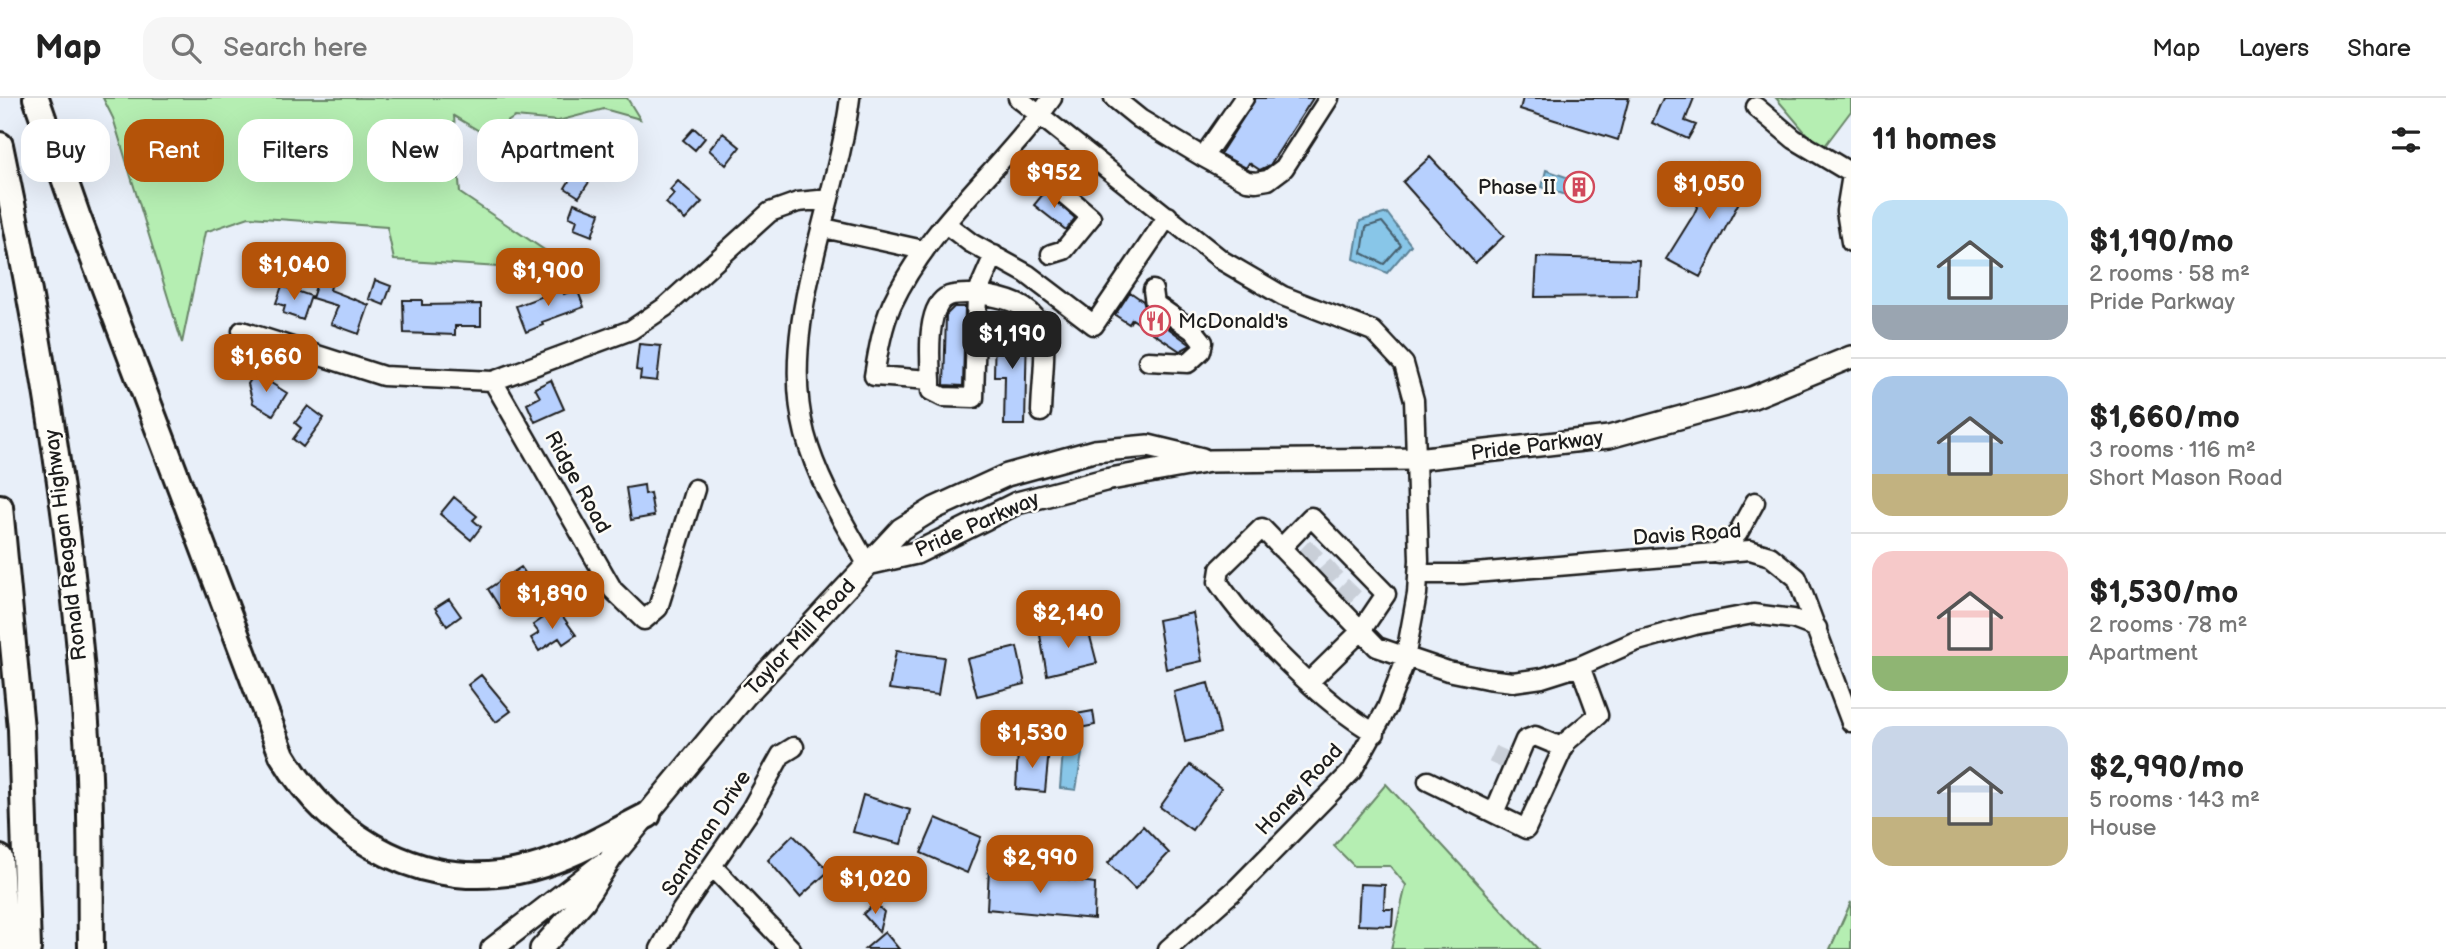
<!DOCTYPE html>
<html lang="en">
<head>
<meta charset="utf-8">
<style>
  :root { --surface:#fff; --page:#f6f6f6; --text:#222; --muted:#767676; --line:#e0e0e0; --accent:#b45309 }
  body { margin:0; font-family:"Balsamiq Sans",sans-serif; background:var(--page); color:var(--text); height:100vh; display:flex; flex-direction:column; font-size:26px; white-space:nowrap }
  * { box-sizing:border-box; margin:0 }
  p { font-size:23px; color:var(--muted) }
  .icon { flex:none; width:38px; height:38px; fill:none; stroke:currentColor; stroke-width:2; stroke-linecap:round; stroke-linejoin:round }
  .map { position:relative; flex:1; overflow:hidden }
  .sheet { display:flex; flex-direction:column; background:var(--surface); width:595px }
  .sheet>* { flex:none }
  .guide { position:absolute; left:21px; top:21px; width:665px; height:63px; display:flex; gap:14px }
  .price { position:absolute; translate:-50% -60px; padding:0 16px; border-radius:14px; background:var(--accent); color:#fff; font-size:23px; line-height:46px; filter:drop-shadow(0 2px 4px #0008) }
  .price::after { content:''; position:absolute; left:50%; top:42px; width:21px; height:16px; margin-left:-10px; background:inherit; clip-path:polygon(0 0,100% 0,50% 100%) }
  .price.active { background:#222; color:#fff }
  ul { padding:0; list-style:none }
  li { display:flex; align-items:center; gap:21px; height:175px; padding:0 21px }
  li+li { border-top:2px solid var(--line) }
  li span { display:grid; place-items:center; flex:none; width:196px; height:140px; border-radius:21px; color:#555 }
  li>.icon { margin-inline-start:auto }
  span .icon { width:84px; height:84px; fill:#fffc; stroke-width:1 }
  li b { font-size:30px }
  h2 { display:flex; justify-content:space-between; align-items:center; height:84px; padding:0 21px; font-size:30px }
  .pill { padding:0 24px; border-radius:21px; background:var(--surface); box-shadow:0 7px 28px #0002; font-size:24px; line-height:63px }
  .pill.active { background:var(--accent); color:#fff }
  header { display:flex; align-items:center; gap:42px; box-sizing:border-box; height:98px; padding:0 35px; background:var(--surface); border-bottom:2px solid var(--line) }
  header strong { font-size:33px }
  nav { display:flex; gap:38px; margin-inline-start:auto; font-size:24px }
  .search { width:490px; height:63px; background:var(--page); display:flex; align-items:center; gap:18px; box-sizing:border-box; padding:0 24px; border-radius:21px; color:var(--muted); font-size:26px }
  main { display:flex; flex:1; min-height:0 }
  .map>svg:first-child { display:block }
  .green { fill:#b5eeb2; stroke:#688567; stroke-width:2 }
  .water { fill:#88c6e8; stroke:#5d8296; stroke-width:2 }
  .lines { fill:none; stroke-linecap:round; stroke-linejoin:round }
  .shore { stroke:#47606e; stroke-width:2 }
  .building { fill:#b7d0fe; stroke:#1c1c1c; stroke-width:2 }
  .minor-tunnel { stroke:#c9cfd8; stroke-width:18; stroke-dasharray:18 9; stroke-linecap:butt }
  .minor-casing { stroke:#1c1c1c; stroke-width:23 }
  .major-casing { stroke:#1c1c1c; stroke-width:26 }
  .highway-casing { stroke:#1c1c1c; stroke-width:30 }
  .minor { stroke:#fdfcf7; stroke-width:18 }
  .major { stroke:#fdfcf7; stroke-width:21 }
  .highway { stroke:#fdfcf7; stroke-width:24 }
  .labels { text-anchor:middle; stroke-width:5; stroke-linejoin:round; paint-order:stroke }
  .poi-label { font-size:21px; fill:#1c1c1c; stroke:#fdfcf7; text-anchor:end }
  .street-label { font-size:21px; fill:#1c1c1c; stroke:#fdfcf7 }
</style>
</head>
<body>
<header>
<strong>Map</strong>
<div class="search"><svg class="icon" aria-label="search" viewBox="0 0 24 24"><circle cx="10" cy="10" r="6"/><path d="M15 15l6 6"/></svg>Search here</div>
<nav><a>Map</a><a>Layers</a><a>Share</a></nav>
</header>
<main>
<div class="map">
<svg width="1851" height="851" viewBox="0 0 1851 851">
  <rect width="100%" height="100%" fill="#e8eff9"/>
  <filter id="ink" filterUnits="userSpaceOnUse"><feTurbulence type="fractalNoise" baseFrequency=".0143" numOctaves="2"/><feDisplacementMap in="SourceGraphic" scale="14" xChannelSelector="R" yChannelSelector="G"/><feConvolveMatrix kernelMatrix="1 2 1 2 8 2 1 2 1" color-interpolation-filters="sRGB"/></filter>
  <g filter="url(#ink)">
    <path class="green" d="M103 0H627L640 21 604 11 558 23 515 19 486 37 454 18 460 95 577 174 394 162 387 129 249 119 205 134 182 245 113 20Z
      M1776 0H1851V13L1821 53Z
      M1386 686 1538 851H1391L1406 787 1390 768H1354L1334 748Z
      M1851 804V851H1830Z"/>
    <path class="water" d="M1546 72 1575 82 1569 98 1542 89Z
      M1387 115 1411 147 1387 175 1354 161 1360 123Z
      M1063 653 1082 656 1076 692 1060 690Z"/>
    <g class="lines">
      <path class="shore" d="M1382 124 1401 147 1384 166 1362 155 1366 129Z"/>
    </g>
    <path class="building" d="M1256 0H1313L1270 67 1260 72 1249 65 1246 70 1220 56Z
      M1523 0H1629L1618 42 1520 11Z
      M1663 0H1694L1685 23 1696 27 1688 41 1652 25Z
      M694 30 705 40 695 52 683 42Z
      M723 35 740 49 726 67 709 52Z
      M1430 59 1504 138 1475 165 1403 84Z
      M1717 65 1750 83 1700 179 1666 161 1694 116Z
      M574 75 589 84 579 99 565 90Z
      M678 83 702 104 685 122 666 105 674 96 670 92Z
      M1048 90 1056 104 1075 120 1066 132 1034 107Z
      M574 105 600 115 592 138 574 131 577 122 569 119Z
      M1537 159 1639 162 1637 198 1535 199Z
      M319 179 332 184 330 192 369 207 359 236 331 226 338 208 312 200Z
      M375 182 391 188 384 207 369 201Z
      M282 188 311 198 303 222 283 215 285 208 276 205Z
      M562 191 564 196 577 191 584 209 542 224 543 227 526 234 516 208Z
      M1130 194 1143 203 1148 215 1191 247 1180 253 1132 221 1129 226 1115 217Z
      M403 202H422V207L481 206V228H455V237L404 235Z
      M954 209H965L963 288 944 287 946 217Z
      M995 230H1027L1025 327H1004L1005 278H994Z
      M639 246 661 248 657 283 640 281 641 273 636 272Z
      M255 275 287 295 273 317 253 305 248 286Z
      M551 282 564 311 535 324 527 306 540 299 535 290Z
      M308 308 324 320 303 349 293 341 301 330 295 325Z
      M644 387 645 396 650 395 654 418 631 422 626 390Z
      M454 399 477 418 473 422 481 429 471 442 440 416Z
      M521 469 528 479 521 484 527 492 500 510 488 491Z
      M449 501 461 518 447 528 435 510Z
      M552 514 556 519 561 516 576 537 563 546 559 540 539 553 531 540 539 535 533 527Z
      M1193 515 1202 563 1166 571 1158 522Z
      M1087 527 1097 565 1047 577 1040 537Z
      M1017 549 1025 586 977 598 967 561Z
      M896 553 944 559 938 597 889 591Z
      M481 577 511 613 496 624 468 587Z
      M1208 585 1220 635 1185 644 1174 594Z
      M1093 613 1095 627 1055 635 1054 620Z
      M1018 652H1049L1045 694 1016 691Z
      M1190 667 1221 690 1192 732 1160 709Z
      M863 697 910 712 901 746 853 734Z
      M936 720 981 739 967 775 921 755Z
      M1143 728 1169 755 1135 791 1108 765Z
      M793 737 829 773 800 799 768 762Z
      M989 770 1095 785 1094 821 987 811Z
      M1360 786 1385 787 1384 811H1393L1392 828 1358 827Z
      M875 805 884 814 879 834 863 816Z
      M885 834 899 851H865Z"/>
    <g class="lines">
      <path class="minor-tunnel" d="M1304 461 1324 440
        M1323 480 1343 462
        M1342 500 1361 480
        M1497 668 1506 648"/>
      <g class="minor-casing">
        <path id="minor" d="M850 0C837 107 777 228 805 336 817 382 844 425 867 466
          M1018 0 1223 163 1283 198 1373 233 1404 266 1414 302 1415 328 1419 462 1417 496 1404 566 1387 610 1352 673 1237 790 1168 851
          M1114 0 1140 21 1203 59 1247 83 1256 84 1268 82 1284 70 1329 0
          M1756 9 1794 41 1851 75
          M1203 59 1244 0
          M1851 83 1846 113 1851 144
          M946 126 971 145 1027 176 1094 227 1168 118
          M824 130 923 152
          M1051 156 1064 152 1091 119 1063 95 1060 84
          M994 157 977 196C969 196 957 195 949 198 925 207 930 261 931 282L874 278C878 254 882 229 892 206 929 127 1002 71 1052 0
          M242 233 383 278 493 283 631 232 665 209 770 114 798 104 829 101
          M1148 263 1188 265 1201 253 1203 244 1195 234 1155 206 1153 192
          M931 282V293L943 299 974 300 977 196C1062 206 1043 245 1041 314
          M493 283 613 492 644 522 658 510 695 391
          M1281 450 1311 419 1386 496 1361 533 1310 583
          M1719 456 1738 435 1755 404
          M1418 476H1463L1750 452 1770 458 1797 480 1851 624
          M1375 635C1325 607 1250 532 1218 484L1220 471 1262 430 1377 549 1448 573 1487 581 1513 584 1542 580 1580 568 1634 544 1695 527 1753 516 1793 521 1817 530
          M1428 683 1526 731 1566 644 1598 617 1580 568
          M1494 715 1525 642 1535 638 1564 650
          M713 769 791 851
          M660 851 681 813 751 711 781 657 794 649"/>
      </g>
      <g class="major-casing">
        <path id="major" d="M867 466 916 455 1017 405 1105 382 1210 363 1416 361 1609 339 1751 300 1851 259
          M492 851 601 767
          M541 851 584 803 611 760 745 598 901 431 935 410 1007 377 1094 353 1148 348 1202 361"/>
      </g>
      <g class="highway-casing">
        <path id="highway" d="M36 0 77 117 282 657C333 744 430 797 531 770 572 759 610 736 648 717
          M0 47C41 242 74 440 87 639 92 709 90 781 91 851
          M0 409 21 631 28 851
          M0 760 5 851"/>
      </g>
      <use href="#minor" class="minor"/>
      <use href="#major" class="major"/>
      <use href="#highway" class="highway"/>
    </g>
  </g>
  <defs>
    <g id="building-ring" transform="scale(1.575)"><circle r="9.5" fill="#fdfcf7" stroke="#d1495b" stroke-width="1.5"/><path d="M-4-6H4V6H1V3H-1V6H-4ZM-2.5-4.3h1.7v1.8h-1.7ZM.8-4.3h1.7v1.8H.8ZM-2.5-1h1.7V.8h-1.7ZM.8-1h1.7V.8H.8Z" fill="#d1495b"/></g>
    <g id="restaurant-ring" transform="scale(1.575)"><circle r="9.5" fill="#fdfcf7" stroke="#d1495b" stroke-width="1.5"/><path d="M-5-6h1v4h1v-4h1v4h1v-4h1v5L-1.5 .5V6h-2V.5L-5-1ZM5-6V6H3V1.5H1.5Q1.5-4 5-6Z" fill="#d1495b"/></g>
  </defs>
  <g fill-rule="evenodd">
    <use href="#building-ring" x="1579" y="89"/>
    <use href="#restaurant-ring" x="1155" y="223"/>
  </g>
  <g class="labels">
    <g class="poi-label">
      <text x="1556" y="96">Phase II</text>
      <text x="1178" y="230" text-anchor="start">McDonald's</text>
    </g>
    <g class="street-label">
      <text transform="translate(1537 347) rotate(-7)" y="7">Pride Parkway</text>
      <text transform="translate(578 384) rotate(61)" y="7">Ridge Road</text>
      <text transform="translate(977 426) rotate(-24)" y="7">Pride Parkway</text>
      <text transform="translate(1687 436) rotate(-4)" y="7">Davis Road</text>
      <text transform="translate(65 447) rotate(-97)" y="7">Ronald Reagan Highway</text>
      <text transform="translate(800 539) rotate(-47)" y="7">Taylor Mill Road</text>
      <text transform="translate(1299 691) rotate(-47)" y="7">Honey Road</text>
      <text transform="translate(706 735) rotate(-57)" y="7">Sandman Drive</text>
    </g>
  </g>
</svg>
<b class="price" style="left:1054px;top:112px">$952</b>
<b class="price" style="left:1709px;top:123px">$1,050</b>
<b class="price" style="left:294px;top:204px">$1,040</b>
<b class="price" style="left:548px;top:210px">$1,900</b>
<b class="price active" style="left:1012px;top:273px">$1,190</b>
<b class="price" style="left:266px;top:296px">$1,660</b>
<b class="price" style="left:552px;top:533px">$1,890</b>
<b class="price" style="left:1068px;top:552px">$2,140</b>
<b class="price" style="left:1032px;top:672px">$1,530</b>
<b class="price" style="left:1040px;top:797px">$2,990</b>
<b class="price" style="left:875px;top:818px">$1,020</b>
<div class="guide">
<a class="pill">Buy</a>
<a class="pill active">Rent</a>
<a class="pill">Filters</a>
<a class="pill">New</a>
<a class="pill">Apartment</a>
</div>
</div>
<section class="sheet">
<h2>11 homes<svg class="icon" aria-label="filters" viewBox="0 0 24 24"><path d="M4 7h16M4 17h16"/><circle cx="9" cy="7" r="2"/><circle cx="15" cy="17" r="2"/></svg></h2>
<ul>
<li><span style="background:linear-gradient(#bfe0f5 75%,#9aa5b1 0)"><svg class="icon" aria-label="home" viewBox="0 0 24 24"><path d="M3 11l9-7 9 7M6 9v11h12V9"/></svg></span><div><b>$1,190/mo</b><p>2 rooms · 58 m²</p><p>Pride Parkway</p></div></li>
<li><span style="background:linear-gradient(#a9c7e8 70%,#c2b280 0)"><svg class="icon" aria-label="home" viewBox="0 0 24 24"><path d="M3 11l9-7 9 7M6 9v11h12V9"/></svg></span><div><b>$1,660/mo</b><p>3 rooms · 116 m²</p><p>Short Mason Road</p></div></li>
<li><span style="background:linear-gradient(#f6c9c9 75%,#8fb573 0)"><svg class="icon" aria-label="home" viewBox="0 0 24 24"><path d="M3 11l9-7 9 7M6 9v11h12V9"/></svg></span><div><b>$1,530/mo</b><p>2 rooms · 78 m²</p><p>Apartment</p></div></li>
<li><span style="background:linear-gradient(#c9d6e8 65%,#c2b280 0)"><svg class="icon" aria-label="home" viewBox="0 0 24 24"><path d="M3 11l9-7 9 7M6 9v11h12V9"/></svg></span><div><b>$2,990/mo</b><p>5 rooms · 143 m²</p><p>House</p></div></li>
</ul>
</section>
</main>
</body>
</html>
